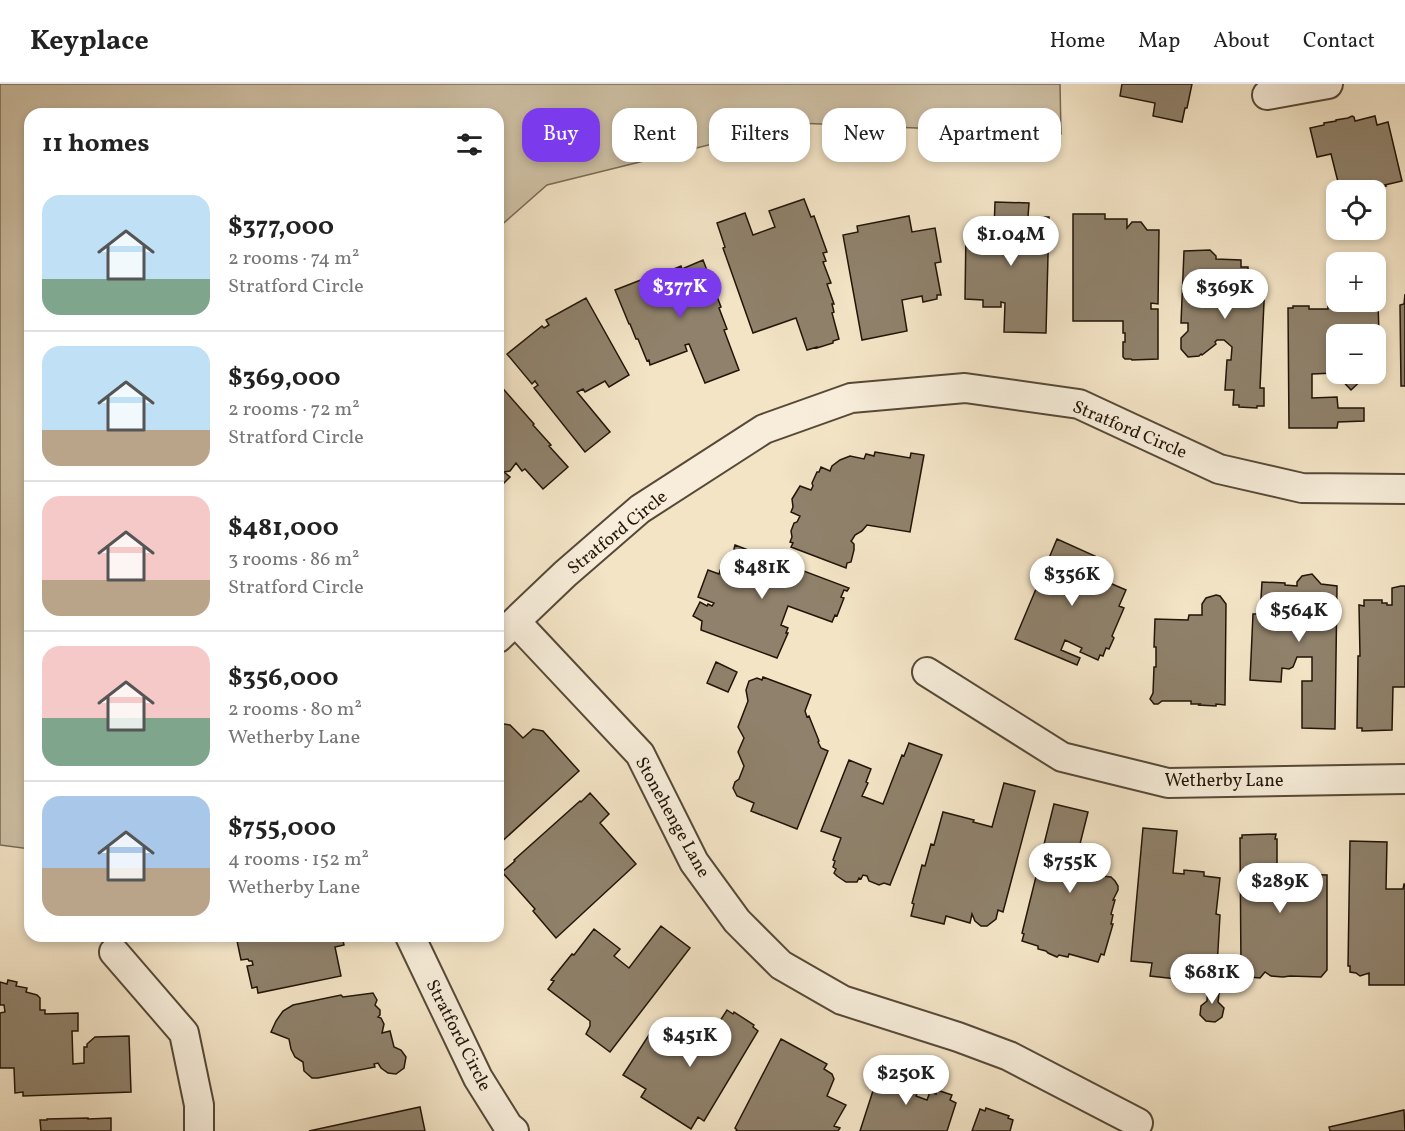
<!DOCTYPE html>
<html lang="en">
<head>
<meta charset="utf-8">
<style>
  :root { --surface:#fff; --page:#f6f6f6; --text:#222; --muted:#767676; --line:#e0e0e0; --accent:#7c3aed }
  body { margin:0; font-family:Vollkorn,serif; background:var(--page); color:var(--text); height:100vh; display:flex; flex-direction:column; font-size:22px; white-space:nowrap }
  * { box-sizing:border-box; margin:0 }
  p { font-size:20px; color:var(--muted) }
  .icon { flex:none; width:33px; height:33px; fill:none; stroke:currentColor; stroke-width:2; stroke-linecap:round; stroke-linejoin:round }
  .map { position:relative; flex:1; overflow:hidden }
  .panel { position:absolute; left:24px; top:24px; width:480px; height:834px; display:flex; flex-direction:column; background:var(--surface); border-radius:18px; box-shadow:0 3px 9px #0003 }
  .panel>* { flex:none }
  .hud { position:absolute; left:522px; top:24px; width:570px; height:54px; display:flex; gap:12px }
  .buttons { position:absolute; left:1326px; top:96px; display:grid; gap:12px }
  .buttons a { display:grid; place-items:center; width:60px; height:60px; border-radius:12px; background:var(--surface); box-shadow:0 3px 9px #0003; font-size:30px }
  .price { position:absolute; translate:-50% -51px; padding:0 14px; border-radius:21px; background:#fff; color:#222; font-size:20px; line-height:39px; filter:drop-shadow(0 2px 3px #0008) }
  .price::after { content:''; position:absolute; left:50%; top:36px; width:18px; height:14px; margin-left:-9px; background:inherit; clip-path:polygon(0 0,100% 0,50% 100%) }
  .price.selected { background:var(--accent); color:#fff }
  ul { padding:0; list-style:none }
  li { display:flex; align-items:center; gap:18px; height:150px; padding:0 18px }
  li+li { border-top:2px solid var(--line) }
  li span { display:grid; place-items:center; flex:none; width:168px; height:120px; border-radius:18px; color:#555 }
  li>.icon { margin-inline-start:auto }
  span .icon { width:72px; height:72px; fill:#fffc; stroke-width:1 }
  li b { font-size:26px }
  h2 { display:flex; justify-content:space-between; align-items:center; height:72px; padding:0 18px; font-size:26px }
  .pill { padding:0 21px; border-radius:18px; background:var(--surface); box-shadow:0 3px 9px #0003; font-size:21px; line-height:54px }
  .pill.selected { background:var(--accent); color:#fff }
  header { display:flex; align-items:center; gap:36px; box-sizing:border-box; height:84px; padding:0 30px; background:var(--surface); border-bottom:2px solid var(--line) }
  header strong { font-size:28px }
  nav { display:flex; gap:33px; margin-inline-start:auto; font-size:21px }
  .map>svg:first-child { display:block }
  .green { fill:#cfc1a6; stroke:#786b57; stroke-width:1.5 }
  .building { fill:#8f816b; stroke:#221508; stroke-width:1.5 }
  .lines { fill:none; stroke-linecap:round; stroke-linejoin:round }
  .minor-casing { stroke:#564938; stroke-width:32 }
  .minor { stroke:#f7edda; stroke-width:28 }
  .labels { text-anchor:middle; stroke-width:4.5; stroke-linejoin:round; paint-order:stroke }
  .street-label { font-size:18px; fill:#221508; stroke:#f7edda }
</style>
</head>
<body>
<header>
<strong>Keyplace</strong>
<nav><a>Home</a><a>Map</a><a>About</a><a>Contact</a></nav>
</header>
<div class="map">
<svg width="1405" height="1047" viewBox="0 0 1405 1047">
  <rect width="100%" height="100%" fill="#f3e4c6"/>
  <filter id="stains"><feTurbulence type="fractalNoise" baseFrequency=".00333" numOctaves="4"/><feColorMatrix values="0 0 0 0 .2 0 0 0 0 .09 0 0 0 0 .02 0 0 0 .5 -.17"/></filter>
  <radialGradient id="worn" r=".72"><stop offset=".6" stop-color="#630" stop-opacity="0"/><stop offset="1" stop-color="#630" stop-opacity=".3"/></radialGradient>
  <path class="green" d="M0 0H1060L1061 50 797 39 547 101 498 144V30H30V765L0 761Z"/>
  <path class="building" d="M1122 0H1192L1187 24H1185L1182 38 1153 32 1155 19 1120 12Z
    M1352 32 1354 33 1355 37 1375 32 1377 41 1388 38 1402 97 1385 101 1386 102 1369 106H1340L1331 70 1317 73 1310 44 1324 41V39L1336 37V36L1348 34Z
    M804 115 811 133 814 132 827 168 823 169 826 177 823 178 831 199 827 200 834 220H832L834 228 832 229 839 255 833 257V259L817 264V263L807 266 796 234 753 249 723 164 725 163 717 139 745 129 753 151 775 143 769 127Z
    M995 118 1029 119 1028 133H1049L1046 249 1004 248 1005 219 1001 218V223H983V216L965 215 966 146 994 147Z
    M1073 130H1105V135H1127V144L1132 138H1141L1147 146H1159L1158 220 1151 219V225H1158V275L1132 276 1131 275H1125L1123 273V258H1125V249H1123V237H1073Z
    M909 132 912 148 935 144 941 178 935 179 941 211H937V215L923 218 922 212 902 216 907 247 862 256 843 151 858 148 857 142Z
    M1210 166 1216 172V175L1241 176V183H1248V196L1265 197 1260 304H1264V322H1257V324L1239 323V321H1233L1234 306H1225L1227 276H1231L1232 263 1224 256H1217L1215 258 1216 260 1202 271 1201 270 1199 272 1188 273 1181 265V254L1188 247V239H1181L1184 167Z
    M703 176 721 223 719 224 727 245 724 246 739 286 705 299 689 260 685 261 687 267 650 281 649 276 647 277 638 255H636L630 240H629L615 206 646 194 647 196 681 182 682 185Z
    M1329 188H1336V218H1376V188H1377L1379 250 1376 253V250H1336V290H1368L1351 306 1335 289 1312 290V314L1337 313 1338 324H1364V337L1338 338 1337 344H1289L1288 224H1293V222H1309V225H1328L1327 207 1329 206Z
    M1405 210V302H1401L1400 221 1404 220Z
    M586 214 629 291 609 303 605 297 585 308 583 305 577 308 610 348 585 368 534 304 538 301 535 297 532 300 507 270 542 242 544 244 549 241 546 236Z
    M498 299 534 340 533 341 551 361 549 362 568 383 543 405 525 385 522 387 516 379 510 387 504 388 510 393 498 405Z
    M875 368 910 374 911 369 924 371 910 448 867 441 862 447 855 451 852 456 851 457 854 460V466L851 478 847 479 846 484 791 463 793 459 790 458 792 453 791 447 794 439 797 438 800 432 791 428 793 423 792 415 800 402 811 406 813 402 812 399 817 388H819L821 383 830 387 832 382 840 376 850 372 864 375 866 370 874 372Z
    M1057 455 1095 472 1089 484 1100 488 1098 494 1126 506 1119 522 1124 524 1112 552 1114 554 1109 565 1106 564 1103 572 1100 571 1098 576 1080 568 1082 564 1065 556 1061 566 1080 574 1077 581 1015 555Z
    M735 461 849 504 847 507 844 506 841 513 844 514 837 532 835 531 832 538 788 522 781 541 788 544 786 549H788L777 574 701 546 702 537 693 532 700 518 707 522 708 520 712 522 714 519 698 513 708 486 719 490 724 474 732 477 736 466 734 465Z
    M1312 490 1321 500 1337 502 1335 645 1302 644V597H1312V573H1297L1293 583 1289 585 1282 584 1281 598 1250 596 1253 530H1260L1262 498 1285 499V501L1297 502V498L1302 492Z
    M1401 502H1405V603H1393L1392 646 1362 647V644H1357L1358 572H1360L1359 521 1364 522V516H1382V519H1387V521H1392V504Z
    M1216 511 1220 512 1226 520 1225 621 1216 620V622L1199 621 1200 620H1191V617H1162L1158 620H1154L1150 615 1153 609 1154 583H1156V563H1154L1155 535 1188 536 1189 531H1202V520L1206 514Z
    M716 578 737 588 728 608 707 599Z
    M763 593 811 611 805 627 807 633 809 632 819 657 818 658 821 664 828 667 797 745 751 727 754 719 737 712 733 704 735 698 739 695 744 682 738 668 744 654 738 643 748 617 746 606 749 597 757 594 762 596Z
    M498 639 510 641 523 654 533 645 543 647 579 687 498 761Z
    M909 659 942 671 890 801 884 799 879 801 869 797 867 792 863 791 861 795 859 794 857 798H846L837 792 834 789 836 785 833 783 835 777 833 776 841 754 821 747 849 676 871 685 866 698 868 699 862 712 883 720 902 671 904 672Z
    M1004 699 1035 707 1003 828 998 826 996 835 987 842H981L975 837 972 830 970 839 946 832 944 840 911 832 914 820 912 819 922 781 925 782 931 760 934 761 943 728 974 736 973 738 992 743Z
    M590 709 609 730 600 739 636 780 556 854 533 827 535 825 502 788 515 777 514 776 580 717 581 718Z
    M1054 720 1088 728 1077 772 1087 775 1086 776 1105 781 1102 792 1111 793 1115 797 1118 802V806L1113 816H1115L1111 830 1113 831 1111 840H1113L1104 871 1101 870 1098 878 1069 870 1068 873 1059 871 1057 873 1048 869 1046 867 1038 865V862L1022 857 1024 850 1022 849Z
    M1143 744 1177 747 1173 789 1184 790V786L1204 788V792L1220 794 1216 830 1220 831 1217 883 1188 881 1186 896 1150 892 1152 879 1131 877Z
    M1276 750 1275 755H1277V784L1285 782 1289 783 1295 785 1299 790 1327 791V886L1321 893 1290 892 1283 893 1271 892 1265 888 1260 894 1249 893 1241 886 1240 754H1242V751Z
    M1350 757 1387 758 1386 805H1403L1404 800H1405V901H1369V889L1360 892 1356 889 1350 888V882H1348Z
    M661 842 690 864 610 968 586 950 590 942V937L548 905 554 897 551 896 572 870 574 871 594 845 620 865 614 872 629 884Z
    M236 852H342L344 861 335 863 341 892 258 909 257 903 252 904 247 882 253 881 252 877H249L248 875 241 876Z
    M8 896 17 898 16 902 27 904 26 908 37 911 40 914V926H45V930L78 929V947H72L73 980 84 979V963H87V960L95 953 129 952 131 1008 23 1012V1008L15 1009 14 984H0V929L5 928 4 921H0V898L7 900Z
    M1208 899 1220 901 1218 918 1224 924 1222 933 1215 938 1206 937 1200 931 1201 922 1207 917Z
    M373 909 377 916 375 921 380 926V931L378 933 381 934 384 940 382 949 390 947 394 963 401 966 406 973 404 984 396 990 388 989 381 984 378 979 374 980 375 983 318 994H312L304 987 303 978 295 973 291 965 289 955 271 948 276 937 283 927 293 921 341 911 343 913Z
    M727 926 733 930 734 928 754 941 753 943 758 947 704 1037 698 1033 691 1045 641 1013 646 1005 623 991 656 940 664 946 666 943 678 951 680 947 704 962Z
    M781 955 827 980 824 985 832 990 834 995 827 1012 846 1021 834 1042 840 1044 838 1047H736L737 1046 735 1044Z
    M881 982 922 996 916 1012 927 1016 930 1008 936 1010 937 1006 952 1011 950 1016 956 1019 947 1047H860Z
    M420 1023 425 1047H309Z
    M986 1024 1009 1032 1008 1034 1013 1036 1010 1047H972L980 1025 985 1027Z
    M1404 1026 1405 1047H1330L1329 1043Z
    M88 1034V1035L111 1034V1047H41L40 1036H47V1035Z"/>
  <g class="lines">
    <g class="minor-casing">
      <path id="minor" d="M1267 11 1328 0
        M516 538 640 670 694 778 737 837 781 881 842 916 958 953 1009 972 1138 1039
        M498 554 565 490 640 425 764 345 851 314 965 304 1079 320 1219 385 1302 404 1405 405
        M927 588 1062 673 1168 699 1405 695
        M410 852 478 994 508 1042 514 1047
        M114 868 184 949 199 1021V1047"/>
    </g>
    <use href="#minor" class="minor"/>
  </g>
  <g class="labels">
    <g class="street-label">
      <text transform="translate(1130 345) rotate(23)" y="6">Stratford Circle</text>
      <text transform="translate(617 448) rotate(-39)" y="6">Stratford Circle</text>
      <text x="1224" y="702">Wetherby Lane</text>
      <text transform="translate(673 733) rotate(61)" y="6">Stonehenge Lane</text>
      <text transform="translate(459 951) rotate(63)" y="6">Stratford Circle</text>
    </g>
  </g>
  <rect width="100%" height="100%" filter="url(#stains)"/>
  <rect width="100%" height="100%" fill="url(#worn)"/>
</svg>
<div class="buttons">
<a><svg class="icon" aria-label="locate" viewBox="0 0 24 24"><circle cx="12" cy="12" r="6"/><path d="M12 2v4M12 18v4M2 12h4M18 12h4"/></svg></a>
<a>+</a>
<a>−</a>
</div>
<b class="price" style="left:1011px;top:183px">$1.04M</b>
<b class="price selected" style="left:680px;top:235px">$377K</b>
<b class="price" style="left:1225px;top:236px">$369K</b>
<b class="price" style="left:762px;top:516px">$481K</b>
<b class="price" style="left:1072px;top:523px">$356K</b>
<b class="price" style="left:1299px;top:559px">$564K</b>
<b class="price" style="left:1070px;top:810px">$755K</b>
<b class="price" style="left:1280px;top:830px">$289K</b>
<b class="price" style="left:1212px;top:921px">$681K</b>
<b class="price" style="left:690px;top:984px">$451K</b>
<b class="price" style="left:906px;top:1022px">$250K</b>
<div class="hud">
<a class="pill selected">Buy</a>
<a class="pill">Rent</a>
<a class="pill">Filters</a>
<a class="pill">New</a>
<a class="pill">Apartment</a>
</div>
<section class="panel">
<h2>11 homes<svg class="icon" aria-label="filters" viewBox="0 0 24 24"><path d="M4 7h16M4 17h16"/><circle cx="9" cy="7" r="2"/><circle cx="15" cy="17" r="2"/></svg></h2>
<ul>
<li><span style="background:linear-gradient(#bfe0f5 70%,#7fa58c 0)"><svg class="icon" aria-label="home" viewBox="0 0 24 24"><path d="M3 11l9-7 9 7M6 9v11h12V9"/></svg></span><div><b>$377,000</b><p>2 rooms · 74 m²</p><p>Stratford Circle</p></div></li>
<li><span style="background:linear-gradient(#bfe0f5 70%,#b9a48a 0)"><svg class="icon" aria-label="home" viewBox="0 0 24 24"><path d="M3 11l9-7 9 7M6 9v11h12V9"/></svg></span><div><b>$369,000</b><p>2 rooms · 72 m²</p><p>Stratford Circle</p></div></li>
<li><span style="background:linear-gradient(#f6c9c9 70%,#b9a48a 0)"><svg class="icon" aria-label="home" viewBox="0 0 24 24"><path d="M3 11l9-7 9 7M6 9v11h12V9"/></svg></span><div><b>$481,000</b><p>3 rooms · 86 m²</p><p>Stratford Circle</p></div></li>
<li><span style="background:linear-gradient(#f6c9c9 60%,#7fa58c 0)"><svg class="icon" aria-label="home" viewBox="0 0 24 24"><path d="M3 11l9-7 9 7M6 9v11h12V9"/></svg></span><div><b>$356,000</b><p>2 rooms · 80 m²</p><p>Wetherby Lane</p></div></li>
<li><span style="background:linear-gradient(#a9c7e8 60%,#b9a48a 0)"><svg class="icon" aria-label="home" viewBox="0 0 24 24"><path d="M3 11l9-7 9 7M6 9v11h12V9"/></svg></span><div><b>$755,000</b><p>4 rooms · 152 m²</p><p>Wetherby Lane</p></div></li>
</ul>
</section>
</div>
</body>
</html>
